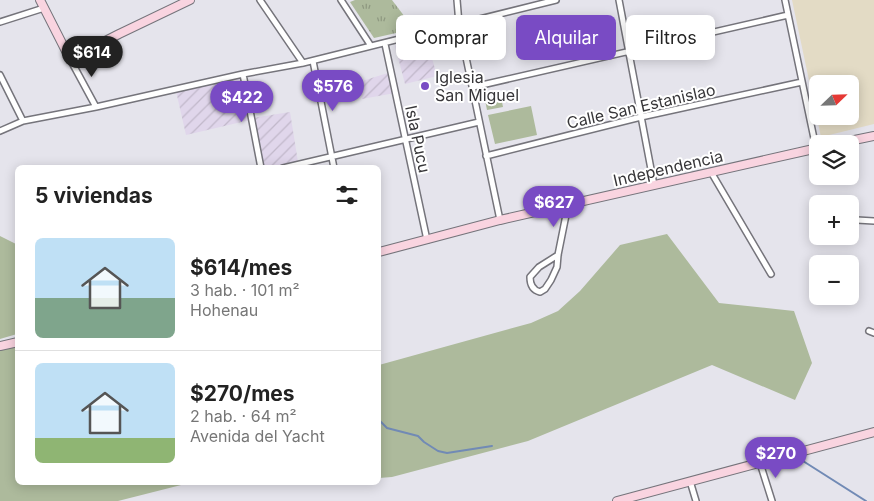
<!DOCTYPE html>
<html lang="es">
<head>
<meta charset="utf-8">
<style>
  :root { --surface:#fff; --page:#f6f6f6; --text:#222; --muted:#767676; --line:#e0e0e0; --accent:#794bc4 }
  body { margin:0; font-family:Inter,sans-serif; background:var(--page); color:var(--text); height:100vh; display:flex; flex-direction:column; font-size:19px; white-space:nowrap }
  * { box-sizing:border-box; margin:0 }
  p { font-size:16px; color:var(--muted) }
  .icon { flex:none; width:28px; height:28px; fill:none; stroke:currentColor; stroke-width:2; stroke-linecap:round; stroke-linejoin:round }
  .map { position:relative; flex:1; overflow:hidden }
  .drawer { position:absolute; left:15px; top:165px; width:366px; height:320px; display:flex; flex-direction:column; background:var(--surface); border-radius:8px; box-shadow:0 2px 12px #0003 }
  .drawer>* { flex:none }
  .guide { position:absolute; left:396px; top:15px; width:402px; height:45px; display:flex; gap:10px }
  .needle { width:32px; rotate:67deg }
  .fabs { position:absolute; left:809px; top:75px; display:grid; gap:10px }
  .fabs a { display:grid; place-items:center; width:50px; height:50px; border-radius:8px; background:var(--surface); box-shadow:0 2px 12px #0003; font-size:25px }
  .price { position:absolute; translate:-50% -42px; padding:0 11px; border-radius:18px; background:var(--accent); color:#fff; font-size:16px; line-height:32px; filter:drop-shadow(0 1px 2px #0008) }
  .price::after { content:''; position:absolute; left:50%; top:30px; width:15px; height:11px; margin-left:-8px; background:inherit; clip-path:polygon(0 0,100% 0,50% 100%) }
  .price.current { background:#222; color:#fff }
  ul { padding:0; list-style:none }
  li { display:flex; align-items:center; gap:15px; height:125px; padding:0 20px }
  li+li { border-top:1px solid var(--line) }
  li span { display:grid; place-items:center; flex:none; width:140px; height:100px; border-radius:8px; color:#555 }
  li>.icon { margin-inline-start:auto }
  span .icon { width:60px; height:60px; fill:#fffc; stroke-width:1 }
  li b { font-size:21px }
  h2 { display:flex; justify-content:space-between; align-items:center; height:60px; padding:0 20px; font-size:21px }
  .pill { padding:0 18px; border-radius:8px; background:var(--surface); box-shadow:0 2px 12px #0003; font-size:18px; line-height:45px }
  .pill.current { background:var(--accent); color:#fff }
  .map>svg:first-child { display:block }
  .industrial { fill:url(#industrial-furrows) }
  .medical { fill:#e3dbc5; fill-rule:evenodd }
  .grass { fill:url(#grass-tufts) }
  .garden { fill:#adba9c }
  .lines { fill:none; stroke-linecap:round; stroke-linejoin:round }
  .stream { stroke:#718ab5; stroke-width:2 }
  .street-casing { stroke:#75747b; stroke-width:8 }
  .secondary-casing { stroke:#75747b; stroke-width:10 }
  .street { stroke:#fff; stroke-width:5 }
  .secondary { stroke:#f9d4e0; stroke-width:8 }
  .poi-dot { fill:#794bc4; stroke:#fff; stroke-width:2 }
  .labels { text-anchor:middle; stroke-width:4; stroke-linejoin:round; paint-order:stroke }
  .poi-label { font-size:16px; fill:#373639; stroke:#fff; text-anchor:start }
  .street-label { font-size:16px; fill:#373639; stroke:#fff }
</style>
</head>
<body>
<div class="map">
<svg width="874" height="501" viewBox="0 0 874 501">
  <defs>
    <pattern id="industrial-furrows" width="10" height="10" patternUnits="userSpaceOnUse" patternTransform="scale(1.25)"><rect width="10" height="10" fill="#e0d6eb"/><path d="M-1 1l2-2M0 10L10 0M9 11l2-2" fill="none" stroke="#c1b8ca"/></pattern>
    <pattern id="grass-tufts" width="24" height="20" patternUnits="userSpaceOnUse" patternTransform="scale(1.25)"><rect width="24" height="20" fill="#adba9c"/><path d="M3 7l-1-3M5 7V3M7 7l1-3M15 17l-1-3M17 17v-4M19 17l1-3" fill="none" stroke="#8e9880"/></pattern>
  </defs>
  <rect width="100%" height="100%" fill="#e5e4ec"/>
  <path class="industrial" d="M426 37 437 76 405 84 395 46Z
    M391 72 395 93 362 99 359 82Z
    M241 77 242 79 250 120 186 135 176 91Z
    M290 112 298 162 275 167H264L253 118Z"/>
  <path class="medical" d="M792 0H874V124L821 137ZM818 84H850V116H818Z"/>
  <path class="grass" d="M355 0H392L414 29 374 38 350 2Z"/>
  <path class="garden" d="M501 97 503 107 487 110 485 100Z
    M531 106 537 135 495 144 488 115Z
    M667 234 719 303 794 311 812 363 795 400 712 365 528 441 392 477 379 478V365L531 323 558 311 580 291 620 245Z
    M0 236 18 245 17 334 0 339Z
    M17 345 18 482 189 483 118 501H0V349Z"/>
  <g class="lines">
    <path class="stream" d="M379 420 387 428 418 436 424 442 438 451 447 453 492 446
      M803 461 866 501"/>
    <g class="street-casing">
      <path id="street" d="M260 0 303 63
        M341 0 371 46
        M457 0 459 24 500 220
        M619 0 654 185
        M785 0 816 148
        M0 22 44 8
        M385 44 427 240
        M70 59 96 107
        M313 61 334 168
        M243 74 261 168
        M0 75 23 121
        M473 87 788 15
        M0 131 23 121 96 107 243 74 303 63 556 0
        M486 156 641 117 802 82
        M283 168 479 122
        M711 172 771 274
        M857 220 874 221
        M558 255 539 267 530 277C530 284 532 290 540 292L545 289 551 280 557 267 558 255 568 205
        M869 331 874 333
        M760 463 772 501
        M690 481 696 501"/>
    </g>
    <g class="secondary-casing">
      <path id="secondary" d="M40 0 70 59 119 34 190 0
        M835 144 874 136
        M379 252 500 220 818 148
        M0 346 18 342
        M617 501 874 432"/>
    </g>
    <use href="#street" class="street"/>
    <use href="#secondary" class="secondary"/>
  </g>
  <circle class="poi-dot" cx="425" cy="86" r="5"/>
  <g class="labels">
    <g class="poi-label">
      <text x="435" y="83">Iglesia<tspan x="435" dy="18">San Miguel</tspan></text>
    </g>
    <g class="street-label">
      <text transform="translate(641 106) rotate(-13)" y="6">Calle San Estanislao</text>
      <text transform="translate(418 139) rotate(78)" y="6">Isla Pucu</text>
      <text transform="translate(668 168) rotate(-13)" y="6">Independencia</text>
    </g>
  </g>
</svg>
<div class="fabs">
<a><svg class="needle" viewBox="-14 -14 28 28"><path d="M0-13l5 13h-10z" fill="#e53935"/><path d="M0 13l5-13h-10z" fill="#767676"/></svg></a>
<a><svg class="icon" aria-label="layers" viewBox="0 0 24 24"><path d="M12 4l9 5-9 5-9-5zM3 14l9 5 9-5"/></svg></a>
<a>+</a>
<a>−</a>
</div>
<b class="price current" style="left:92px;top:78px">$614</b>
<b class="price" style="left:333px;top:112px">$576</b>
<b class="price" style="left:242px;top:123px">$422</b>
<b class="price" style="left:554px;top:228px">$627</b>
<b class="price" style="left:776px;top:479px">$270</b>
<div class="guide">
<a class="pill">Comprar</a>
<a class="pill current">Alquilar</a>
<a class="pill">Filtros</a>
</div>
<section class="drawer">
<h2>5 viviendas<svg class="icon" aria-label="filters" viewBox="0 0 24 24"><path d="M4 7h16M4 17h16"/><circle cx="9" cy="7" r="2"/><circle cx="15" cy="17" r="2"/></svg></h2>
<ul>
<li><span style="background:linear-gradient(#bfe0f5 60%,#7fa58c 0)"><svg class="icon" aria-label="home" viewBox="0 0 24 24"><path d="M3 11l9-7 9 7M6 9v11h12V9"/></svg></span><div><b>$614/mes</b><p>3 hab. · 101 m²</p><p>Hohenau</p></div></li>
<li><span style="background:linear-gradient(#bfe0f5 75%,#8fb573 0)"><svg class="icon" aria-label="home" viewBox="0 0 24 24"><path d="M3 11l9-7 9 7M6 9v11h12V9"/></svg></span><div><b>$270/mes</b><p>2 hab. · 64 m²</p><p>Avenida del Yacht</p></div></li>
</ul>
</section>
</div>
</body>
</html>
